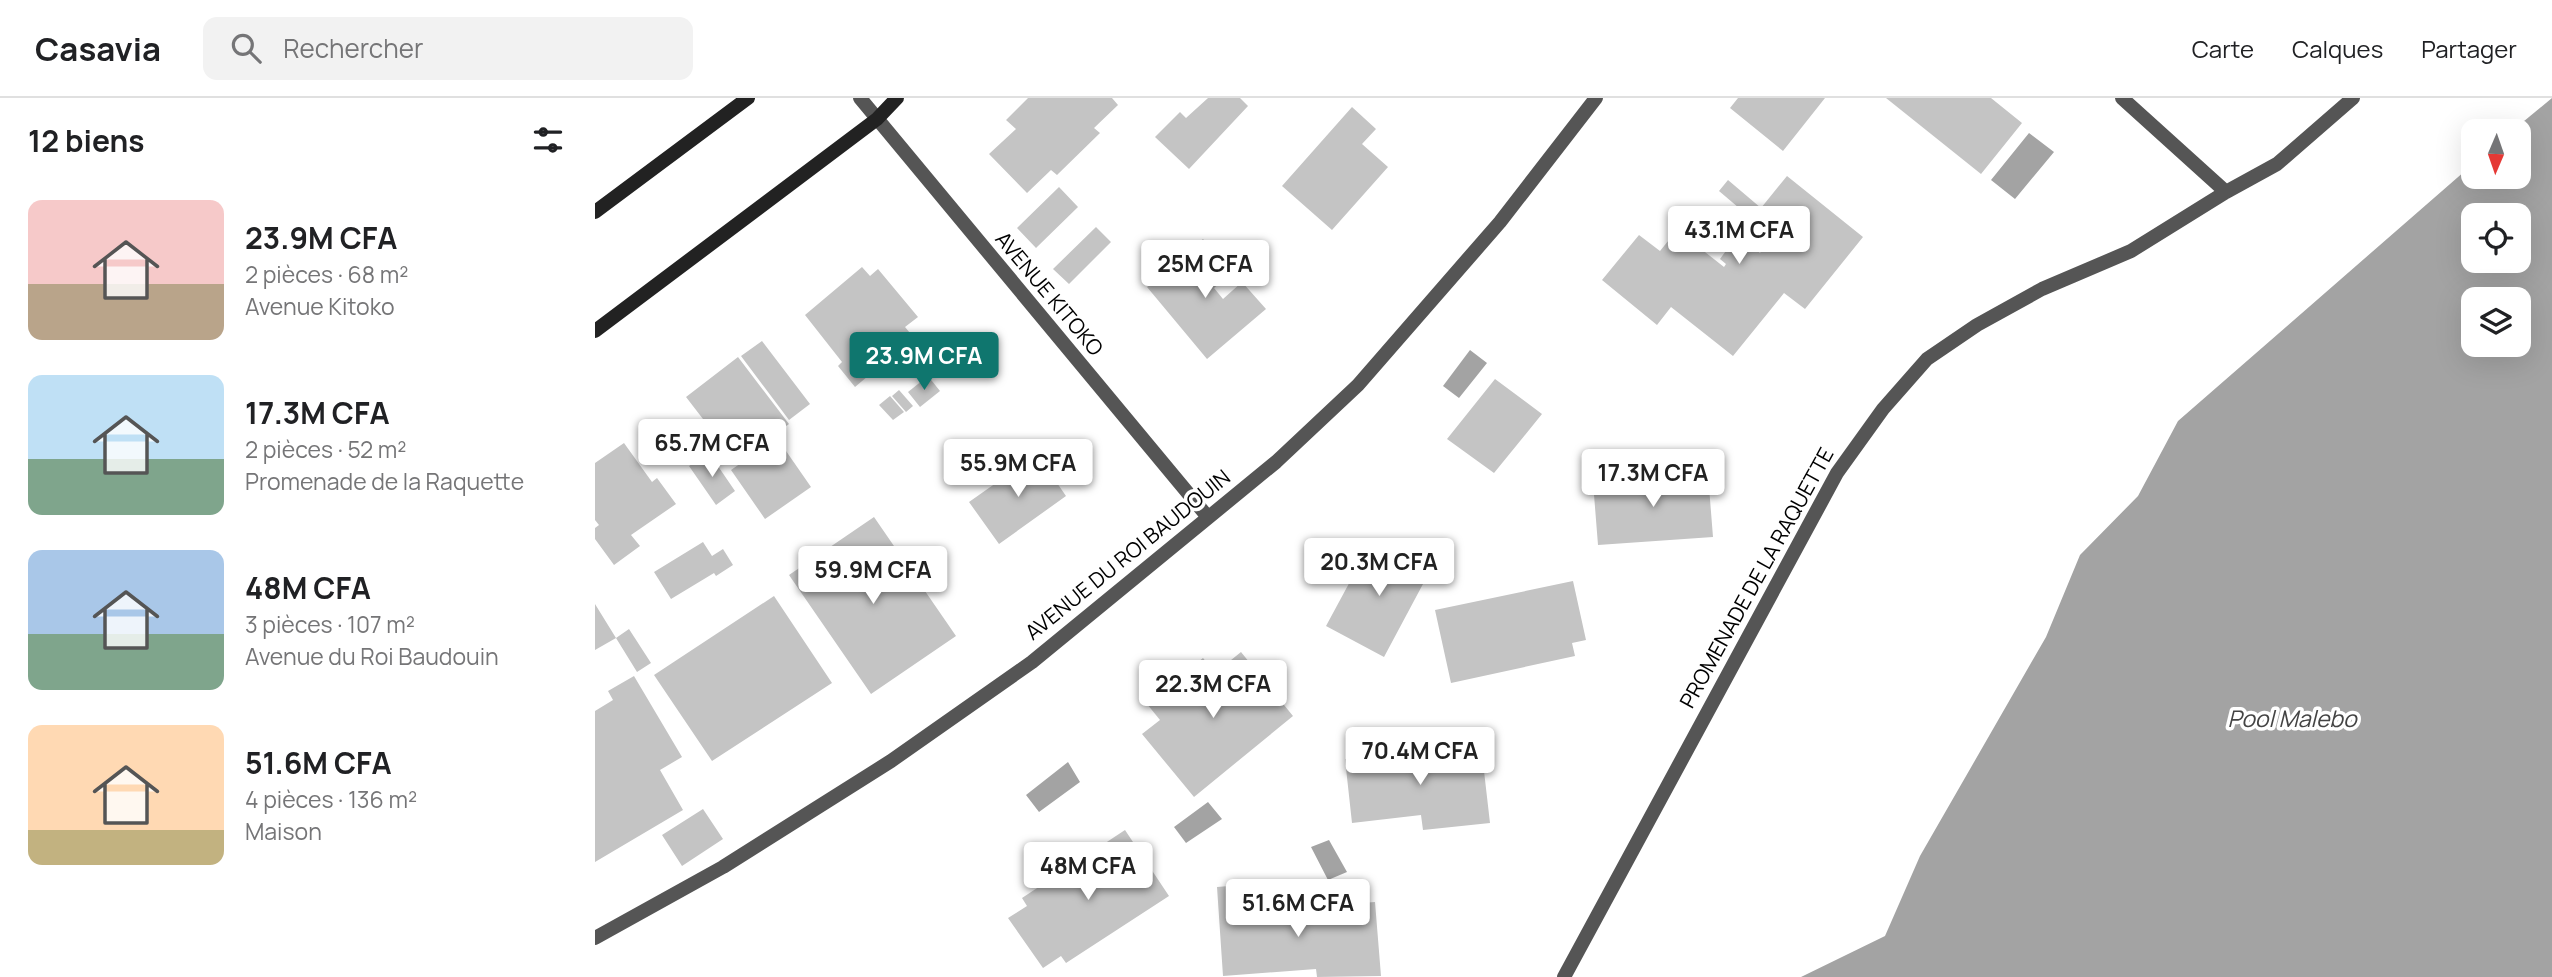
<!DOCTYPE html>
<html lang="fr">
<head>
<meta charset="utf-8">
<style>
  :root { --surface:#fff; --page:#f2f2f2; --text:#202124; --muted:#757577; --line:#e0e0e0; --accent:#0f766e }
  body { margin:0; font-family:Manrope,sans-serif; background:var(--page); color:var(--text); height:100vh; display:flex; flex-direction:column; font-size:26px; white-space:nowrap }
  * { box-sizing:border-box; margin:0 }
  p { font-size:23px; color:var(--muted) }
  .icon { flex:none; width:38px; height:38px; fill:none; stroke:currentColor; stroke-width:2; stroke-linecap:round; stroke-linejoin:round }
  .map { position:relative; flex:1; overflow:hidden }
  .details { display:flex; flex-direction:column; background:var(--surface); width:595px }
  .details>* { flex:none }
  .needle { width:46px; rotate:182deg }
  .tools { position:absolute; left:1866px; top:21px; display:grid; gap:14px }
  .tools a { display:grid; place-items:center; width:70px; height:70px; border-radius:14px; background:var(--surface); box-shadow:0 7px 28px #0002; font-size:35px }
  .price { position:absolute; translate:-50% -60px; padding:0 16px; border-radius:7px; background:#fff; color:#222; font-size:23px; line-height:46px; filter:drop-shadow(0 2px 4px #0008) }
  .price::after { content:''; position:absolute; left:50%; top:42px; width:21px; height:16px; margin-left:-10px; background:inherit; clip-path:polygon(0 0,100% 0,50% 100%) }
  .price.on { background:var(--accent); color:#fff }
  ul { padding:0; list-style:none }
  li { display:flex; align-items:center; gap:21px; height:175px; padding:0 28px }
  li span { display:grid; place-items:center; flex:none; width:196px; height:140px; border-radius:14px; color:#555 }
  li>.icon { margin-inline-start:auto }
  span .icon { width:84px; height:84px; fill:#fffc; stroke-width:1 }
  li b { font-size:30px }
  h2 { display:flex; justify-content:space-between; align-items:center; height:84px; padding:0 28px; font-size:30px }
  header { display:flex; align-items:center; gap:42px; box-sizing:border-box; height:98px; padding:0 35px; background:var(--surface); border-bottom:2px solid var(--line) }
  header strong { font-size:33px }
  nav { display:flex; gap:38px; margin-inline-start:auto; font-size:24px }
  .search { width:490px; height:63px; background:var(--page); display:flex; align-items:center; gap:18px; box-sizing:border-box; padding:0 24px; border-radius:14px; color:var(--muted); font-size:26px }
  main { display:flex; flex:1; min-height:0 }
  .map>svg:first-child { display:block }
  .water { fill:#a3a3a3; fill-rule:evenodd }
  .building { fill:#c4c4c4 }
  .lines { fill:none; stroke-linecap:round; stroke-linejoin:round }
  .street { stroke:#555; stroke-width:14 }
  .secondary { stroke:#222; stroke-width:14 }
  .labels { text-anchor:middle; stroke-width:7; stroke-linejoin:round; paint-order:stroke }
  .street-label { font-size:21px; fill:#000; stroke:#fff }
  .water-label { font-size:23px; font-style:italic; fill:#444; stroke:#fff }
</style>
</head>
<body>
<header>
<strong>Casavia</strong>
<div class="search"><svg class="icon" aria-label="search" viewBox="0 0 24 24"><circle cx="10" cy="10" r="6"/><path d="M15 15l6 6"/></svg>Rechercher</div>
<nav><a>Carte</a><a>Calques</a><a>Partager</a></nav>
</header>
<main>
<section class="details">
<h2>12 biens<svg class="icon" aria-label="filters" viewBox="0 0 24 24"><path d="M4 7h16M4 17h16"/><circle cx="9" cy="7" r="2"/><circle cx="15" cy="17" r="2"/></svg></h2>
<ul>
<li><span style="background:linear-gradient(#f6c9c9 60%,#b9a48a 0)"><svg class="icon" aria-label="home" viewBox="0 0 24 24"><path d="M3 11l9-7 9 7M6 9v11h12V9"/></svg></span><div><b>23.9M CFA</b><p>2 pièces · 68 m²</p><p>Avenue Kitoko</p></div></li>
<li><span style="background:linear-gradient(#bfe0f5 60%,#7fa58c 0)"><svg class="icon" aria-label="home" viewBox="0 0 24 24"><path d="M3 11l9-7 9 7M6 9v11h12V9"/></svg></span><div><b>17.3M CFA</b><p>2 pièces · 52 m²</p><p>Promenade de la Raquette</p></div></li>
<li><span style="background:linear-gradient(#a9c7e8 60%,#7fa58c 0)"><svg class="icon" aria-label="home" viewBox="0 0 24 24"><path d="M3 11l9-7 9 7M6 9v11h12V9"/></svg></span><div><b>48M CFA</b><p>3 pièces · 107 m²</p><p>Avenue du Roi Baudouin</p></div></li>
<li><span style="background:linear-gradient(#ffd9b3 75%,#c2b280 0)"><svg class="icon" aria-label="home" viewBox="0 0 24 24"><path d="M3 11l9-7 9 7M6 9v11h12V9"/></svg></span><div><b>51.6M CFA</b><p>4 pièces · 136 m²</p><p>Maison</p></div></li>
</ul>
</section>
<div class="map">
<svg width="1957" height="879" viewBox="0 0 1957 879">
  <rect width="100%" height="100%" fill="#fff"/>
  <path class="water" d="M1957 0V879H1206L1290 838 1325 758 1451 539 1485 457 1543 398 1583 323 1878 66V79H1923V33H1917ZM1878 117H1923V163H1878ZM1878 201H1923V247H1878Z
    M1434 35 1459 54 1420 101 1396 82Z
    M875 252 892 265 864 300 848 288Z
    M473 664 485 684 444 714 431 697Z
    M613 704 627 721 591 745 579 729Z
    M734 742 752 774 733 782 716 749Z"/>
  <path class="building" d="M433 0H517L523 7 499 30 505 35 462 77 456 72 432 95 394 56 421 31 411 22Z
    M613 0H645L653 8 594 71 560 39 585 14 591 20Z
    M1143 0H1230L1188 53 1135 10Z
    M1291 0H1396L1427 25 1386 76Z
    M757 9 781 31 767 46 793 69 737 132 687 88Z
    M1192 78 1268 139 1210 211 1189 195 1138 258 1076 209 1062 227 1007 182 1044 137 1065 153 1082 132 1129 169 1131 166 1125 161 1133 150 1131 145 1137 137H1143L1165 155 1168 151 1147 134 1157 121 1124 93 1133 82 1166 110Z
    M464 89 483 109 441 150 422 130Z
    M501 129 516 144 474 186 458 171Z
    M608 141 637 174 619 190 628 201 647 184 671 211 612 261 552 189Z
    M267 169 275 178 283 171 323 219 310 229 315 235 275 268 279 273 260 289 243 268 247 264 210 217Z
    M167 243 215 306 194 322 146 258Z
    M143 259 194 326 142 365 91 299Z
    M333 278 345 293 325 309 313 294Z
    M900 281 947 316 899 375 852 341Z
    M304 292 318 308 311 314 297 298Z
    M295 298 309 314 298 322 284 307Z
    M182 340 216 389 170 421 136 372Z
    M29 345 57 384 62 380 81 406 36 437 45 448 19 467 0 441V430L4 427 0 422V365Z
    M114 355 140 393 121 407 94 368Z
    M442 356 471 398 404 446 374 404Z
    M1113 376 1118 439 1003 447 998 384Z
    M279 419 361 538 276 596 194 477Z
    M778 441 836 471 789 559 731 528Z
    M108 444 117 458 128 451 138 467 121 478 119 475 76 501 59 474Z
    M978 483 991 542 977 545 980 558 856 585 840 512Z
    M179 498 237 585 117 663 59 577Z
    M0 506 21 540 0 552Z
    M34 531 56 565 42 574 21 540Z
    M646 554 698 618 599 699 547 636 565 622 552 606 608 560 620 575Z
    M39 578 87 659 65 672 88 712 0 764V613L18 602 13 593Z
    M886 647 895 725 828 732 826 717 757 725 750 661Z
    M108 711 128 741 87 768 67 737Z
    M530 732 574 798 471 865 466 858 448 870 413 820 432 808 427 800Z
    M646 787 648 814 780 804 786 878 722 879 721 871 628 878 622 789Z"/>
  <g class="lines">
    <path class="street" d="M265 0 612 418
      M1527 0 1631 94
      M0 840 128 769 296 663 437 564 681 364 763 287 905 124 1001 0
      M969 879 1242 375 1288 311 1332 261 1382 227 1447 191 1536 153 1631 94 1682 66 1758 0"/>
    <path class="secondary" d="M0 114 153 0
      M0 233 282 21 302 0"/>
  </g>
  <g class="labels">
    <g class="street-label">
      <text transform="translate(454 196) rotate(50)" y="7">AVENUE KITOKO</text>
      <text transform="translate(533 457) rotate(-39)" y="7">AVENUE DU ROI BAUDOUIN</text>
      <text transform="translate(1162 480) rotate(-61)" y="7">PROMENADE DE LA RAQUETTE</text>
    </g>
    <g class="water-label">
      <text x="1697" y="629">Pool Malebo</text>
    </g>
  </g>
</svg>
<div class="tools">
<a><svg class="needle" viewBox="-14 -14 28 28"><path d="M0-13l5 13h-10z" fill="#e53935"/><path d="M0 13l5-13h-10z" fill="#757577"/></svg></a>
<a><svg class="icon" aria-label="locate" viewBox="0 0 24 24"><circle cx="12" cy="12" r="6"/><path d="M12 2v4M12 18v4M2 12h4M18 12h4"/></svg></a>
<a><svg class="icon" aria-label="layers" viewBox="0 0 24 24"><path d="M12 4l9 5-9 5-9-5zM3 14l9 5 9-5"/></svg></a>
</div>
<b class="price" style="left:1144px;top:168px">43.1M CFA</b>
<b class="price" style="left:610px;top:202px">25M CFA</b>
<b class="price on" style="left:329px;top:294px">23.9M CFA</b>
<b class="price" style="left:117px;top:381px">65.7M CFA</b>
<b class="price" style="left:423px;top:401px">55.9M CFA</b>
<b class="price" style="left:1058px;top:411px">17.3M CFA</b>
<b class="price" style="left:784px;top:500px">20.3M CFA</b>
<b class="price" style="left:278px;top:508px">59.9M CFA</b>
<b class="price" style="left:618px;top:622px">22.3M CFA</b>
<b class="price" style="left:825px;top:689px">70.4M CFA</b>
<b class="price" style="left:493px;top:804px">48M CFA</b>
<b class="price" style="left:703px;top:841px">51.6M CFA</b>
</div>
</main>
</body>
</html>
